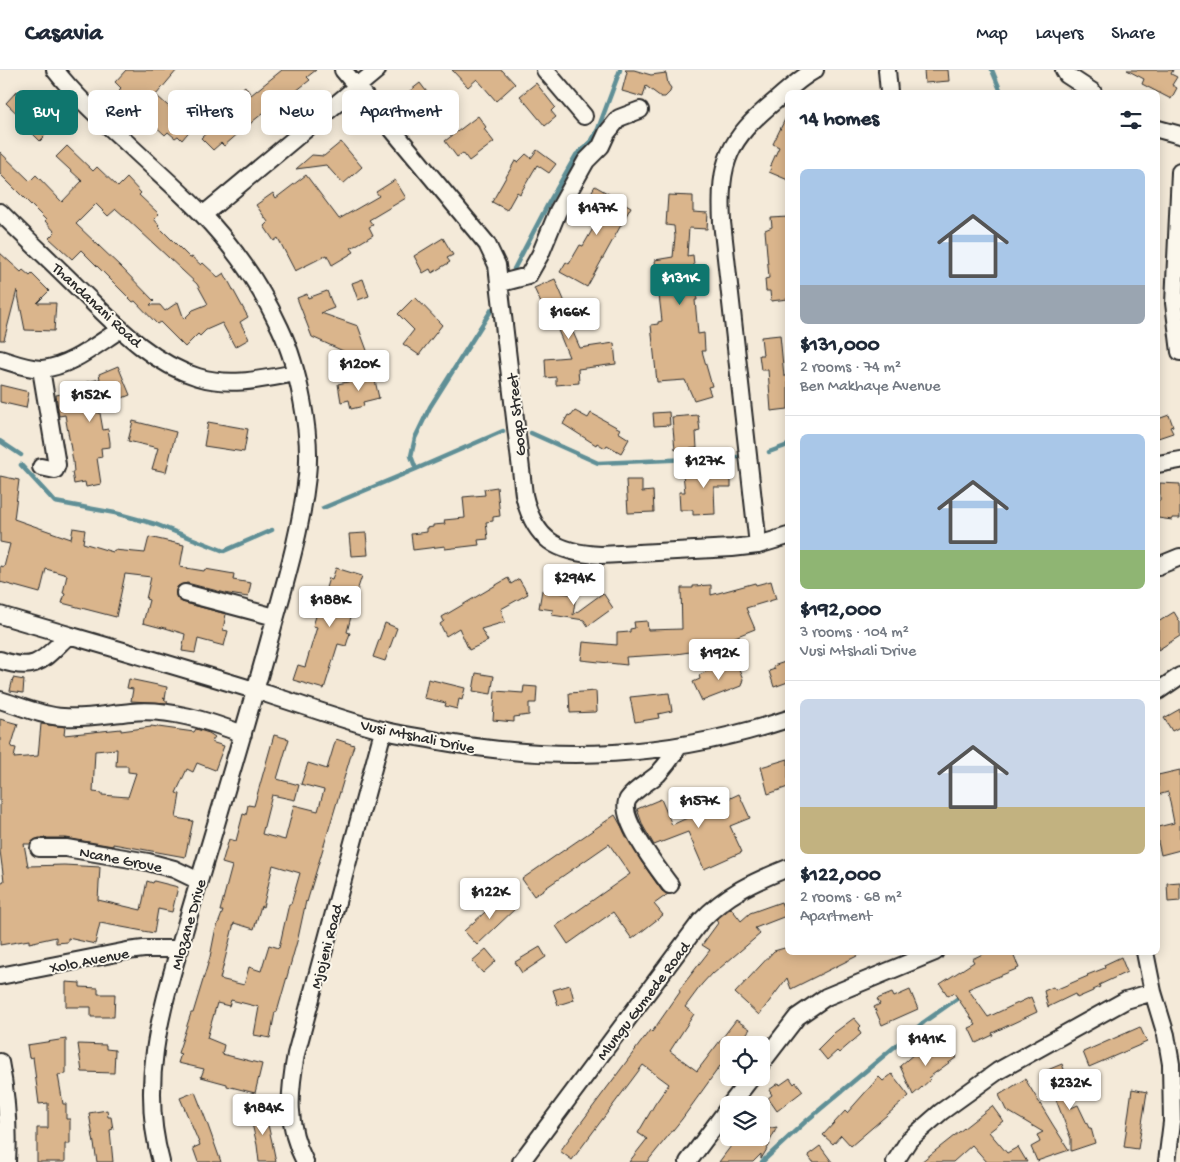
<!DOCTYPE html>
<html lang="en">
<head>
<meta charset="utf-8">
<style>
  :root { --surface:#fff; --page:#f6f6f7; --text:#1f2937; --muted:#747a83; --line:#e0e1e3; --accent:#0f766e }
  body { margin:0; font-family:"Gochi Hand",sans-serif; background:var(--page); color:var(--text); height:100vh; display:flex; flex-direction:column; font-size:19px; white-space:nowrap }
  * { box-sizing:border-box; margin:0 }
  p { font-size:16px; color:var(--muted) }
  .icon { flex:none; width:28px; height:28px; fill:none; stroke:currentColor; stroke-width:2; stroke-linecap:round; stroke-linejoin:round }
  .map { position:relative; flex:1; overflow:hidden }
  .drawer { position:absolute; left:785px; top:20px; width:375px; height:865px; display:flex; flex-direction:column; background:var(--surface); border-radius:8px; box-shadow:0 2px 12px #0003 }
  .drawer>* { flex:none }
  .hud { position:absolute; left:15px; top:20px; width:475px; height:45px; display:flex; gap:10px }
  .fabs { position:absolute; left:720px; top:966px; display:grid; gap:10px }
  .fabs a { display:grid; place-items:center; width:50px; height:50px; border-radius:8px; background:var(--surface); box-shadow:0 2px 12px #0003; font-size:25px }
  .price { position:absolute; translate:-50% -42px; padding:0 11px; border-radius:5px; background:#fff; color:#222; font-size:16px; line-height:32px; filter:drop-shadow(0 1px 2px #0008) }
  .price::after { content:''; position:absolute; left:50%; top:30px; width:15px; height:11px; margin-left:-8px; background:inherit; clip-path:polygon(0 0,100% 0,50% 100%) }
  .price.active { background:var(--accent); color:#fff }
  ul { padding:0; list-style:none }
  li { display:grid; align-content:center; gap:10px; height:265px; padding:0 15px }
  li+li { border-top:1px solid var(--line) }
  li span { display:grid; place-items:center; height:155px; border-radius:8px; color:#555 }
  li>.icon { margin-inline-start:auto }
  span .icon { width:90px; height:90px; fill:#fffc; stroke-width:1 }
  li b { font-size:21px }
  h2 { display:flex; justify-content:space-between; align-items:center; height:60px; padding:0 15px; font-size:21px }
  .chip { padding:0 18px; border-radius:8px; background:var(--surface); box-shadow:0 2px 12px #0003; font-size:18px; line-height:45px }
  .chip.active { background:var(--accent); color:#fff }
  header { display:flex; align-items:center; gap:30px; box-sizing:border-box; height:70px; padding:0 25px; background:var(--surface); border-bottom:1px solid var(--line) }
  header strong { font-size:24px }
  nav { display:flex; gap:28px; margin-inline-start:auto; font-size:18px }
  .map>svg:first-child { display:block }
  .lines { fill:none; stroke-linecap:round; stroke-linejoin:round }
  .stream { stroke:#5f8f96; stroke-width:4.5 }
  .building { fill:#dab58c; stroke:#2b2b2b; fill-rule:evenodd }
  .minor-casing { stroke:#2b2b2b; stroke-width:20 }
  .minor { stroke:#fbf7ec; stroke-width:16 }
  .labels { text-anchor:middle; stroke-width:4; stroke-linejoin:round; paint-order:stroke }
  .street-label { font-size:16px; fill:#2b2b2b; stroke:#fbf7ec }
</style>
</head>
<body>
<header>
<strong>Casavia</strong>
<nav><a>Map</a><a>Layers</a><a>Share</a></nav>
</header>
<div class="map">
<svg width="1180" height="1092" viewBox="0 0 1180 1092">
  <rect width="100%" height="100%" fill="#f4ead9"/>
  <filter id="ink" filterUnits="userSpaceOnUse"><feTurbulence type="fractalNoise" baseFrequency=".02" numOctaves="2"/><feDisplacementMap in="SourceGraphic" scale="10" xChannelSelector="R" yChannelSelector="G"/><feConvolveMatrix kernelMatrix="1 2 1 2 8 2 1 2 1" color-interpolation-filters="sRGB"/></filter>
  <g filter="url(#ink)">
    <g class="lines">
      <path class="stream" d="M992 0 1001 22
        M514 199 548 134 576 85 591 72 598 59 620 0
        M531 363 598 393 739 387
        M0 371 21 385
        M769 382 788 375
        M21 395 55 432 115 443 155 454 224 481 272 460
        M416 399 503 361
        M323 438 416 399 411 386 415 368 430 337 492 239
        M762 1092 805 1052 924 952 961 926"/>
    </g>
    <path class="building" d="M126 0H177L156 25 192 58 182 70 178 66 175 68 168 62 165 65 152 53 155 49 130 26 128 29 119 20 121 18 115 12Z
      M282 0H316L307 7 310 10 291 25 294 28 273 45 268 39 252 52 242 64 240 62 224 76 221 73 213 80 201 68 215 55 220 59 240 34 233 26 245 16 251 25Z
      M452 0H502L515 14 496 31 477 9 468 17Z
      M625 0H634L651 5 666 3 668 14 671 18 670 22 665 27H661L646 16 643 27 622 21 627 2Z
      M924 0H948L949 11 925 13Z
      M1127 0H1173L1171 4 1177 7 1172 15 1177 18 1171 29 1142 14 1144 9Z
      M420 13 436 34 433 37 437 41 424 52 402 27Z
      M536 13 555 37 551 41 556 47 545 56 520 26Z
      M17 21 31 34 27 38 51 60 40 71 27 58 29 55 6 33Z
      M788 43V110L769 102 771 98 770 97 779 77 773 74Z
      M478 46 486 57 484 59 494 72 469 91 463 83 457 87 445 71Z
      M341 72 362 97 343 114 326 95 296 99 312 85 324 86Z
      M67 76 93 101 97 97 118 117 127 108 141 123 139 125 159 144 154 149 159 155 158 156 190 188 192 187 201 195 203 193 218 207 224 203 248 247 240 252 249 269 235 277 222 253 206 260 200 266 198 264 185 277 160 252 157 254 135 231 133 232 81 180 72 189 49 168 55 162 45 151 46 150 0 104V82L30 111 36 105 62 132 82 111 56 87ZM96 134 108 146 116 139 125 147 197 214 208 234 193 240 184 249 178 232 165 241 160 235H150L154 231 121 197 76 154Z
      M537 80 556 94 549 103 537 95 520 124 517 122 507 140 492 132 515 91 518 92 526 84 531 88Z
      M306 105 339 149 379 126 376 122 395 110 406 128 369 150 373 155 369 157 373 165 351 178 354 182 332 195 327 185 295 201 278 168 274 171 264 156 268 152 256 135 273 123 276 128Z
      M595 116 631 137 587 217 560 202 566 192 569 194 580 175 583 176 599 148 582 138Z
      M668 125 693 126V142L708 143 707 159 689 158 687 186 693 185 695 204H699L700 218H695L697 230H695L698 264 704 263 705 281H702L712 316 708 317 711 325 694 330 685 310 657 312 651 255 658 254V252L662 251 655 190 673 187 675 167 674 156 666 155Z
      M788 147V176H786L788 229 771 231 770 221H766L765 209 769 208 765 160 772 157 771 148Z
      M443 168 453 185 447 188 450 192 432 203 430 199 423 203 414 186Z
      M0 183 21 202 23 200 30 206 32 204 49 221 37 233H56L54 261 25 260 17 220 4 270H0Z
      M363 209 369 226 358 230 352 213Z
      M555 209 573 251 569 253 580 278 614 273 616 294 578 299 579 313 556 315V307L546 308 545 289 569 287 555 253 551 255 534 218Z
      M327 221 334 238 321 243 358 256 372 294 312 267 297 228 307 224 308 228Z
      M415 227 442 255 419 285 403 274 414 260 398 244Z
      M780 265 784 306H788V339L771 341 768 300H761L759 285H763L761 267Z
      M118 296 130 325 89 341 100 343 103 360 108 359 110 372V377L101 378 102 387 97 388 101 414 86 417 85 412 74 414 72 402H74L73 391 65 345 59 346 56 325 84 320 83 313 100 309 99 304Z
      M374 306 379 328 363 332 364 336 351 339 349 330 341 332 338 314Z
      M0 315 29 322 26 338 0 332Z
      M575 341 588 348 591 343 620 359 618 362 629 369 621 383 607 375 605 378 597 373 596 375 563 354 568 345 571 346Z
      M669 342 670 355 654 356 653 343Z
      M698 345 700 361 696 362 697 378 675 380 672 347Z
      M1169 345 1173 356 1170 357 1173 363 1158 368V349Z
      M133 351 176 362 166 402 152 399 158 378 128 371Z
      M208 352 248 359 244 382 204 376Z
      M731 392V417H714L715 444 693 445V440H680L679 422H685L683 404 713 402V393Z
      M0 406 19 410 14 449 71 469 73 458 85 460 83 473 113 482 114 480 145 483 149 467 184 475 180 497 204 501 205 499 234 504 233 510 251 513 248 527 229 524 187 513 178 516 176 520V526L182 532 226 544 223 560 228 561 224 576 198 569 195 583 182 581 185 564 162 557V558L143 553 149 530 146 529 151 507 125 504 116 547 62 533 65 524 63 523 67 505 46 499 40 523 0 512V496L4 497 10 474 0 472Z
      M626 410H642V422L653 421 654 442 628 443Z
      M1160 413 1180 414V448H1172V450L1158 448V431H1160Z
      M497 417 500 446 493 447V451L486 452 488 469 478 470 479 475 445 479V476L413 480 411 464 427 462V458L433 457V455L445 454 444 450 465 448 463 427 485 425 484 419Z
      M366 463 368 485 351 486 349 464Z
      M336 498 362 506 350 542 352 543 347 562 350 563 346 576 338 574 324 619 293 610 298 595 305 597 317 557 313 556 320 533 321 534 329 508 332 509Z
      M508 508 511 514 519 509 528 524 501 539 505 552 481 559 488 571 469 580 459 558 446 566 440 554 444 551 442 547Z
      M771 511 776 529 746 538 755 559 730 569 731 576 676 584 626 587 627 595 581 590 583 572 617 575V563L630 562V559L635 558 634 552 647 551 648 560 682 559 681 518H693V516L711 515V525L755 513 756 515Z
      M542 520 576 525 573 545 603 523 613 538 588 556 584 550 552 545 553 540 539 538Z
      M1174 542 1180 552V566L1158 580V552Z
      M385 553 397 558 385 591 373 587Z
      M732 590 734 595 739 599 743 609 741 616 702 631 693 612 700 609 699 605Z
      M788 591V612L774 617 769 601 775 599 773 596Z
      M476 603 494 606 491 624 473 621Z
      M13 608 24 610 23 623 10 621Z
      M129 609 167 617 165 629 163 628 169 633 131 631 133 619 127 618Z
      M428 609 465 618 462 630 459 629 457 639 445 636 446 633 424 628Z
      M524 616 537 617 536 633H529V645L514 647V652L493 650 495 621 523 623Z
      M596 621 597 641 596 642 570 643 569 623Z
      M669 623 672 641 658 644 659 648 635 652 630 627Z
      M1180 639V657L1172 661 1164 648Z
      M0 649 18 654 11 677 16 678 14 688 38 686 41 654 65 657 64 665 121 659V661L151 657V656L194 662 196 659 209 663 215 667 211 672 224 676 215 700 197 693 193 702 187 699 176 723 180 724 176 748 193 751 185 787 113 774V776L66 768H39L34 770 30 774H24L28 796 64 795 100 797 98 830 141 840 147 811 153 813 154 811 178 817 172 842 158 839 154 863 100 853 95 874 68 868V872L56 873V867L29 873V870L0 875V813L4 811 0 781ZM117 679 116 696H128V702L136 703 128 727 102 725V723L93 722 95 681Z
      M274 665 289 669 277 709 299 715 295 730 272 725 262 764 285 770 294 735 318 741 324 720 301 714 308 693 327 699 336 669 354 675 307 832 306 831 298 868 277 942H275L270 968 254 965 259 937 231 930 229 936 217 933 207 968 224 975 222 984 262 994 255 1023 227 1016V1014L201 1007 204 999 178 993 181 984 178 983 191 943H193L210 887 215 862 223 841H220L232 796 222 793 229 769 236 771 243 744 246 745 248 735 254 736ZM273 795 300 803 291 834H289L279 878 269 875 261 901 249 897 244 915 220 909 234 853 254 859 261 836 263 837Z
      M788 689V717L768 724 761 697Z
      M1180 700V780L1161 785 1158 772V757L1174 753 1168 722 1158 725V705Z
      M739 724 750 748 730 756 742 782 704 799 688 762 654 775 643 756 637 739 661 729 672 755Z
      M615 745 641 791 662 821 668 824 654 834 663 845 632 869 613 842 568 874 556 856 630 804 609 774 534 826 522 809Z
      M1180 812V831L1168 832 1167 813Z
      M504 825 516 838 477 875 464 861Z
      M781 832 786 846 755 858 760 864 713 904 712 903 702 914 685 937 694 944 670 981 697 1001 736 950 750 959 738 975H729V1002L720 996 682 1049 647 1092H629L647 1069 638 1063 655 1034 669 1014 643 995 572 1090 560 1081 650 960 652 962 680 922 679 920 710 880 702 875 718 853 716 850 731 838 741 851 750 843Z
      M540 877 546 887 522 903 515 892Z
      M788 877V882H865L791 919 787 908 759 945 735 923 774 881Z
      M486 879 496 891 483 903 472 891Z
      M987 882H1012L1019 898 968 919 988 947 1031 927 1037 942 992 963 993 965 976 973 969 958 976 955 954 923 948 926 940 914 974 892 972 889Z
      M1121 887 1127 902 1099 915 1100 917 1093 920V921L1077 928 1075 924 1048 937 1044 921 1053 917 1055 920 1088 906 1087 905 1105 898 1104 895Z
      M66 912 80 913V917L98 918V924H115L114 947H91V937H66Z
      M570 915 574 930 558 935 553 920Z
      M910 920 918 939 882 955 874 937 880 934 877 929 892 923 894 927Z
      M854 948 861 956 858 959 861 964 839 983 837 981 827 990 818 979 834 963Z
      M1140 957 1147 972 1089 997 1083 982Z
      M66 969V1004L58 1005 63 1034H66V1049H70V1074H65V1092H37V1058H48V1033L39 1034 33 987 29 988 27 975Z
      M947 973 957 987 928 1008 930 1010 913 1025 900 996 915 983 923 992Z
      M78 974 106 975V979L115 980 114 1003 82 1002Z
      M1062 994 1068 1010 1060 1014 1071 1038 1078 1035 1089 1058H1091L1095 1073 1071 1081V1069L1045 1001Z
      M892 1004 909 1026 851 1076 841 1065 833 1074 823 1065 845 1041 847 1043 879 1007 883 1011Z
      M790 1008 794 1014 796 1012 803 1021 777 1041 768 1028 772 1025 769 1020 779 1013 780 1015Z
      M1025 1009 1053 1055 1069 1080 1037 1091 1031 1077 1040 1072 1037 1065 1043 1062 1006 1040 999 1025Z
      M1132 1019 1147 1022 1138 1079 1124 1077Z
      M195 1022 206 1050 221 1092H198L193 1078 200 1075 180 1028Z
      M992 1036 1003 1051 989 1062 1007 1083 1018 1077 1027 1092H987L972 1075 953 1092H921Z
      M264 1037 272 1072 276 1092H259L257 1075 249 1041Z
      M107 1040 108 1047H111L113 1059 110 1060 113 1092H97L89 1043Z
      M777 1057 769 1073 770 1074 761 1089V1084L753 1092H719L737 1068H761V1060Z
      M820 1076 832 1092H813L808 1085Z"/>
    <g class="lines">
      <g class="minor-casing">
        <path id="minor" d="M55 0C76 27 102 50 127 73 152 97 178 119 202 144 234 177 261 217 280 258 298 296 312 364 307 406 301 462 284 516 269 571 243 666 214 760 186 855 163 935 138 1009 161 1092
          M343 0 487 174 497 195 524 425C534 469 556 483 601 485L732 478 758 475 788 466
          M545 0 584 46
          M887 0 889 22
          M1064 0 1067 5 1093 22
          M1158 59 1180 65
          M1180 102 1174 233 1180 282
          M0 142C26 168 53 193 79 219 114 253 150 293 198 307 231 317 263 309 296 303
          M203 145 377 0
          M501 213 528 206 540 185 558 141 586 91 601 76 607 63 619 48 640 40
          M0 289C13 293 28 299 42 299 70 297 97 274 121 259
          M41 299 57 395 55 400 41 397
          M1158 394 1180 390
          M758 475 722 152C719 91 728 70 775 31 788 20 800 8 815 0
          M1158 496 1180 487
          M185 523 275 547
          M0 545C85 570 170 594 254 620 297 633 339 649 382 660 400 665 420 667 438 671 560 693 669 688 788 649
          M0 590C37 603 43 589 69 565
          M1158 621 1180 606
          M0 630C20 636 42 646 63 647 86 649 108 644 131 642 169 638 208 651 243 664
          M39 778H66L148 792 174 799 199 811
          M670 815C659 800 617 747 628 729 635 719 649 712 658 704 666 695 673 686 679 676
          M1145 882 1153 922 1166 965 1171 994 1172 1052 1167 1092
          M0 906 127 881 144 879H180
          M0 992C7 1027 9 1057 7 1092
          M761 994 797 947 826 927 935 882
          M730 1035 751 1008
          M305 1092C286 1055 289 1023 296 984L383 661
          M521 1092 700 852C726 824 753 812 788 798
          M688 1092 729 1037
          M895 1092 909 1070 941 1042 998 1001 1126 930 1153 922"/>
      </g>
      <use href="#minor" class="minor"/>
    </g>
  </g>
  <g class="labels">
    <g class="street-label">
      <text transform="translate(98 234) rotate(43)" y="6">Thandanani Road</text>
      <text transform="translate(515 345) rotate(-96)" y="6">Goqo Street</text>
      <text transform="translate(418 665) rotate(12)" y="6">Vusi Mtshali Drive</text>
      <text transform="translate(121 788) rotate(11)" y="6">Ncane Grove</text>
      <text transform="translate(187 854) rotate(-74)" y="6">Mlozane Drive</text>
      <text transform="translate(325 876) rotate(-75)" y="6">Mjojeni Road</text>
      <text transform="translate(89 889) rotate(-11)" y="6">Xolo Avenue</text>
      <text transform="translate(642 930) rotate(-53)" y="6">Mlungu Gumede Road</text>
    </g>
  </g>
</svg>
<div class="fabs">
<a><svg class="icon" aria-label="locate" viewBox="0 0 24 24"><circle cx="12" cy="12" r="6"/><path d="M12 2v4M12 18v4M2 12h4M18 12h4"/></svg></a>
<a><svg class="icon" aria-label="layers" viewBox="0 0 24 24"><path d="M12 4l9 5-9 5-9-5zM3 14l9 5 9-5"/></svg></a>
</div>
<b class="price" style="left:597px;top:166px">$147K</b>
<b class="price active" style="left:680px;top:236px">$131K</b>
<b class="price" style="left:569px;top:270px">$166K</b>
<b class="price" style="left:359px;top:322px">$120K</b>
<b class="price" style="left:90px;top:353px">$152K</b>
<b class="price" style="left:704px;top:419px">$127K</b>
<b class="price" style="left:574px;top:536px">$294K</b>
<b class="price" style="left:330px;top:558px">$188K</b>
<b class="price" style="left:719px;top:611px">$192K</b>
<b class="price" style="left:699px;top:759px">$157K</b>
<b class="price" style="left:490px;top:850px">$122K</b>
<b class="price" style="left:926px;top:997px">$141K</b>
<b class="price" style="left:1070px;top:1041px">$232K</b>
<b class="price" style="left:263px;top:1066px">$184K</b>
<div class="hud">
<a class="chip active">Buy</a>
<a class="chip">Rent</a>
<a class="chip">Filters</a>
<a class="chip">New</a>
<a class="chip">Apartment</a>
</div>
<section class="drawer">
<h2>14 homes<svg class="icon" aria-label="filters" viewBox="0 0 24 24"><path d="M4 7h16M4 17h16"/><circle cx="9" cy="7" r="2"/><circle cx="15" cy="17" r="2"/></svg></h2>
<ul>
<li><span style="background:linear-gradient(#a9c7e8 75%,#9aa5b1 0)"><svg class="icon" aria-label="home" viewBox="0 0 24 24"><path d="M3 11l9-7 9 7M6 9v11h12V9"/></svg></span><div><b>$131,000</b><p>2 rooms · 74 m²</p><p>Ben Makhaye Avenue</p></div></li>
<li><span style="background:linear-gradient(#a9c7e8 75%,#8fb573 0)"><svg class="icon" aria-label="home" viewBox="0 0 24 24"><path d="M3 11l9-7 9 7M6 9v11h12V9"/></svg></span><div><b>$192,000</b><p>3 rooms · 104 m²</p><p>Vusi Mtshali Drive</p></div></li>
<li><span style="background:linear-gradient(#c9d6e8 70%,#c2b280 0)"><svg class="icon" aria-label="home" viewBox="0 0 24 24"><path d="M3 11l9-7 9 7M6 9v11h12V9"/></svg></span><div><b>$122,000</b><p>2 rooms · 68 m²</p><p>Apartment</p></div></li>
</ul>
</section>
</div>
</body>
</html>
